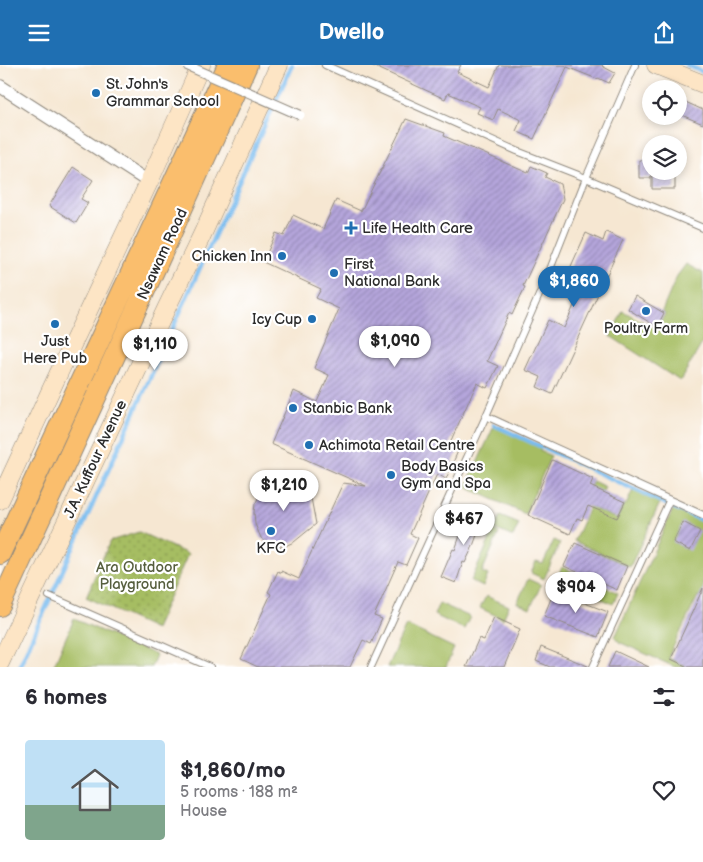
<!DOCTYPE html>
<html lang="en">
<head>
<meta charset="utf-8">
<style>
  :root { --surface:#fff; --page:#f2f2f3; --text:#2b2b33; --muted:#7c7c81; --accent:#1f6fb2 }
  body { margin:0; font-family:"Balsamiq Sans",sans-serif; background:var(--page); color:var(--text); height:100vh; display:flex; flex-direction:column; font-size:19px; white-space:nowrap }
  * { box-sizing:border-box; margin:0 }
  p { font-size:16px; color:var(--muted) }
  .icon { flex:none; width:28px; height:28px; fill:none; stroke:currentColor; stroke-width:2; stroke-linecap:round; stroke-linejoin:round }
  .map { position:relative; height:602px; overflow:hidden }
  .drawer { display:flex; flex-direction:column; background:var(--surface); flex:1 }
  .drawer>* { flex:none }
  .buttons { position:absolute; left:642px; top:15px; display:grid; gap:10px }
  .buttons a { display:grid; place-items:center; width:45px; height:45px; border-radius:50%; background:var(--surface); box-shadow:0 2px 8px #0003; font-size:25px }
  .price { position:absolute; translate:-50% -42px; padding:0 11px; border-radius:18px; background:#fff; color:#222; font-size:16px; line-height:32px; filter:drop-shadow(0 1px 2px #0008) }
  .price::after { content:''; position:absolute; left:50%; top:30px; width:15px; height:11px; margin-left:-8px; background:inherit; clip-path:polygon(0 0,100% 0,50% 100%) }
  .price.active { background:var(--accent); color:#fff }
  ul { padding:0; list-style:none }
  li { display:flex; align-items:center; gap:15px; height:125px; padding:0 25px }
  li span { display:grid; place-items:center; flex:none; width:140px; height:100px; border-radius:5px; color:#555 }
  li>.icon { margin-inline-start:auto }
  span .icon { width:60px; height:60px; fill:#fffc; stroke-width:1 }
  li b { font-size:21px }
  h2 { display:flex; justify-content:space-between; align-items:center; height:60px; padding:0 25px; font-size:21px }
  header { display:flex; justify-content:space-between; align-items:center; height:65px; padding:0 25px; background:var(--accent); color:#fff; font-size:22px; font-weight:700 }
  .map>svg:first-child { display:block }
  .green { fill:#a6bd62; stroke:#687446 }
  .park { fill:url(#park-dots); stroke:#687446 }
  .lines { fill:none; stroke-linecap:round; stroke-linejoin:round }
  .stream { stroke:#79bcef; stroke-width:4.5 }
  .building { fill:url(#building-hatch) }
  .service-casing { stroke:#90897e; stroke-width:8 }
  .minor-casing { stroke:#90897e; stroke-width:14 }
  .secondary-casing { stroke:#90897e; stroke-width:19 }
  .trunk-casing { stroke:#90897e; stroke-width:22 }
  .service { stroke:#fff; stroke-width:6 }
  .minor { stroke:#fff; stroke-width:12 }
  .secondary { stroke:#fde5c5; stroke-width:18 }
  .trunk { stroke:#fabe6d; stroke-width:20 }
  .pedestrian-bridge-casing { stroke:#90897e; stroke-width:11; stroke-linecap:butt }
  .pedestrian-bridge { stroke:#fff; stroke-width:9 }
  .poi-dot { fill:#1f6fb2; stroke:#fff; stroke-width:2 }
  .labels { text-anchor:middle; stroke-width:4.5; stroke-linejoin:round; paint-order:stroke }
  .poi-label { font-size:15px; fill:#2b2b2b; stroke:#fff; text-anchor:start }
  .street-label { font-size:15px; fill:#2b2b2b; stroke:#fff }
  .park-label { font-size:15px; fill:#565e3e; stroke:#fff }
</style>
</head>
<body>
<header><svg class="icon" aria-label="menu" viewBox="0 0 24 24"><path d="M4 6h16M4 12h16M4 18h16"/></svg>Dwello<svg class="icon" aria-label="share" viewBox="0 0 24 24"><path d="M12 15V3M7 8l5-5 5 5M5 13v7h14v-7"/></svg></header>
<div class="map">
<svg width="703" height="602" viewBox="0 0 703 602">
  <defs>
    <pattern id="park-dots" width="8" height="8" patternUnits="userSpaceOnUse" patternTransform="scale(1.25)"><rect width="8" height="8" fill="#a6bd62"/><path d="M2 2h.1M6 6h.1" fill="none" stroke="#879a51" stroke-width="1.8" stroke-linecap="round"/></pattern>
    <pattern id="building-hatch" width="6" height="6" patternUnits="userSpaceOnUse" patternTransform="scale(1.25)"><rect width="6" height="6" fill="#b5a6dc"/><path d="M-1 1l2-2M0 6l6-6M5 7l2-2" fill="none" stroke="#9387b3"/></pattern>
  </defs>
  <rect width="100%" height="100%" fill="#fff"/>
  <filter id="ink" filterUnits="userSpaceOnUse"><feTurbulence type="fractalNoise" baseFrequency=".02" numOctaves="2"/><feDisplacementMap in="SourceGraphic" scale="10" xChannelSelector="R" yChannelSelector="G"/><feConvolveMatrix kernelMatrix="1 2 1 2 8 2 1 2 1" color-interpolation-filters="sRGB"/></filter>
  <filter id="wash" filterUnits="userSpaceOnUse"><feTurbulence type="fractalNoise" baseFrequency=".0096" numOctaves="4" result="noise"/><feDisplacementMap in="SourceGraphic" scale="20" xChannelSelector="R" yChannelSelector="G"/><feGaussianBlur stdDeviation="1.12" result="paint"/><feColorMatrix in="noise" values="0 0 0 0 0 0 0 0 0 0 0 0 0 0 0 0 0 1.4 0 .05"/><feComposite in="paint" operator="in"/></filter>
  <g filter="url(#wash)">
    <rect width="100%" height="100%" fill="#f6e7d2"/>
    <path class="green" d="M686 199 703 208V277L680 316 610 271 623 246 656 264 665 249 662 246 677 211Z
      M494 361 541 383 540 386 551 391 525 449 466 422Z
      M593 416 605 422 595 444 617 454 624 439 626 440 633 425 660 438 630 502 574 476 592 436 585 432Z
      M673 444 703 457V533L698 531 668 593 687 602H675L619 577 615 572Z
      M500 451 519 459 513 472 495 464Z
      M494 465 499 468 482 507 488 510 483 522 471 516Z
      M554 475 560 478 544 514 531 508 536 497 543 499Z
      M562 502 618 528 613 539 557 513Z
      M528 514 541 520 530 544 517 538Z
      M486 531 509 541 503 554 480 543Z
      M439 538 470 552 464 564 434 550Z
      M74 554 156 590 151 602H53Z
      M406 560 454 583 446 602H387Z"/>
    <path class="park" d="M139 467 188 489 155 564 86 532 110 476Z"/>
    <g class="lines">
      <path class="stream" d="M687 0 703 7
        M494 360 703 456
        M19 602 292 0"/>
    </g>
    <g id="blocks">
      <path class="building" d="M371 0H461L457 7 489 22 499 0H603L602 1 615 8 609 18 598 13 597 14 567 2 534 74 516 66 521 55 498 44 493 55 477 48 480 42 448 28 445 34Z
        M679 34 703 45V59L679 49Z
        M406 54 445 68 444 71 528 108 531 101 547 108 545 112 560 119 563 134 523 221 525 222 512 250 509 248 487 296 498 301 487 323 477 318 448 382 458 386 446 414 437 409 410 469 418 473 406 500 398 497 374 551 382 554 371 579 363 575 350 602H258L241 594 271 529 268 527 278 506 281 508V506L299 514 343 418 366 421 271 379 294 326 317 337 329 310 314 303 339 244 316 233 321 224 263 197 276 168 284 171 293 150 323 164 336 135 361 146Z
        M639 95H651V113H639Z
        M73 102 93 115 81 134 88 138 76 158 49 141Z
        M652 106H675V124H652Z
        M606 167 623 175 552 329 537 322 541 312 525 305 548 255 564 263 576 236 559 228 586 168 603 176Z
        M635 231 664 248 657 262 628 244Z
        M552 395 593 414 590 421 625 437 617 453 588 441 582 455 577 453 570 469 528 450Z
        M283 411 296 412 303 416 306 421 311 433 316 459 294 477 285 481 280 482 270 480 261 473 255 459 254 447 255 439 263 424 272 416Z
        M472 443 485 448 473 481 465 498 463 497 456 518 441 512 453 484 455 485 462 465Z
        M683 457 700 466 690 486 673 477Z
        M575 478 627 501 617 525 564 501Z
        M703 523V602H688L671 594Z
        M554 526 608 547 598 572 544 551Z
        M494 552 520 564 504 602H466L479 573 484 575Z
        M541 582 588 601V602H550L536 596Z
        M615 586 649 602H608Z"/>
    </g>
  </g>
  <g filter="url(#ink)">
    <use href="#blocks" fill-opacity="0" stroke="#90897e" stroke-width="1"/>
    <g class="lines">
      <g class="service-casing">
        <path id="service" d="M325 0 517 86 586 113 703 163
          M486 351 703 450
          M49 531 210 602
          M371 602 486 351 547 212 586 113 635 0
          M593 602 669 436"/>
      </g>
      <g class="minor-casing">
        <path id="minor" d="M0 21 149 117"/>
      </g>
      <g class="secondary-casing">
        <path id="secondary" d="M656 0 703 19
          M0 435 55 316 149 117 201 0
          M0 598 166 244 202 170 279 0"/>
      </g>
      <g class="trunk-casing">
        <path id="trunk" d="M0 489 228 0
          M0 541 169 173 247 0"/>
      </g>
      <use href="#service" class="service"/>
      <use href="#minor" class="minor"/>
      <use href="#secondary" class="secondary"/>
      <use href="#trunk" class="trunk"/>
      <g class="pedestrian-bridge-casing">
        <path id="pedestrian-bridge" d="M186 0 300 50"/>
      </g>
      <use href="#pedestrian-bridge" class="pedestrian-bridge"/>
    </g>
  </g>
  <g class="poi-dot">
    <circle cx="96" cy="28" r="5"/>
    <path d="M348.5 155.5h5v5h5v5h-5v5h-5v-5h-5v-5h5z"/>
    <circle cx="282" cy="191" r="5"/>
    <circle cx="334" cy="208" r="5"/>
    <circle cx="646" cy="246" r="5"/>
    <circle cx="312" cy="254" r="5"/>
    <circle cx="55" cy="259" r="5"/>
    <circle cx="293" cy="343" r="5"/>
    <circle cx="309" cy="380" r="5"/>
    <circle cx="391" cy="410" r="5"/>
    <circle cx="271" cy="466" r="5"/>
  </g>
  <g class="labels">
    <g class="poi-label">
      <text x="106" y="24">St. John's<tspan x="106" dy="17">Grammar School</tspan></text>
      <text x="362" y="168">Life Health Care</text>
      <text x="272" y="196" text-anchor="end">Chicken Inn</text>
      <text x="344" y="204">First<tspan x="344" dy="17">National Bank</tspan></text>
      <text x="302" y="259" text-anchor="end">Icy Cup</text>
      <text x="646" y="268" text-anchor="middle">Poultry Farm</text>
      <text x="55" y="281" text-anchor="middle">Just<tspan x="55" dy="17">Here Pub</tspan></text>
      <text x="303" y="348">Stanbic Bank</text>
      <text x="319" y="385">Achimota Retail Centre</text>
      <text x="401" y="406">Body Basics<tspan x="401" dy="17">Gym and Spa</tspan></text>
      <text x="271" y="488" text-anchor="middle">KFC</text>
    </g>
    <g class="street-label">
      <text transform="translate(162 189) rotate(-65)" y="5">Nsawam Road</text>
      <text transform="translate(95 394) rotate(-65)" y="5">J.A. Kuffour Avenue</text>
    </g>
    <g class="park-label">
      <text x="137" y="507">Ara Outdoor<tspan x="137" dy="17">Playground</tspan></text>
    </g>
  </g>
</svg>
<div class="buttons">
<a><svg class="icon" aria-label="locate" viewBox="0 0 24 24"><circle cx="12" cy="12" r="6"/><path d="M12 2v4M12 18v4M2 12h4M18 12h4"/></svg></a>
<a><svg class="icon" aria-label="layers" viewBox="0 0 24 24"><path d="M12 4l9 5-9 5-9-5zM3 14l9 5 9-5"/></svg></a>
</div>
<b class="price active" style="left:574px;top:243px">$1,860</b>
<b class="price" style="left:395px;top:303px">$1,090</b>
<b class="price" style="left:155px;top:306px">$1,110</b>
<b class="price" style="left:284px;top:447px">$1,210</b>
<b class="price" style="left:464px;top:481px">$467</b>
<b class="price" style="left:576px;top:549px">$904</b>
</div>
<section class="drawer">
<h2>6 homes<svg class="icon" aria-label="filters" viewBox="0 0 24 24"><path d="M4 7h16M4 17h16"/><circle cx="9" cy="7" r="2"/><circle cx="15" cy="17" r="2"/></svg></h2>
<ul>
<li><span style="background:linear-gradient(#bfe0f5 65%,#7fa58c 0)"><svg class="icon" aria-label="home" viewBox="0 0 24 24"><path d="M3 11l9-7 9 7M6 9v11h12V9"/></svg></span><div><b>$1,860/mo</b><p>5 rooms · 188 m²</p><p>House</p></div><svg class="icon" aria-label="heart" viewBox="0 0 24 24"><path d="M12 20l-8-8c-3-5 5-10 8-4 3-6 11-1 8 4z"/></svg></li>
</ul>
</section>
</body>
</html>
